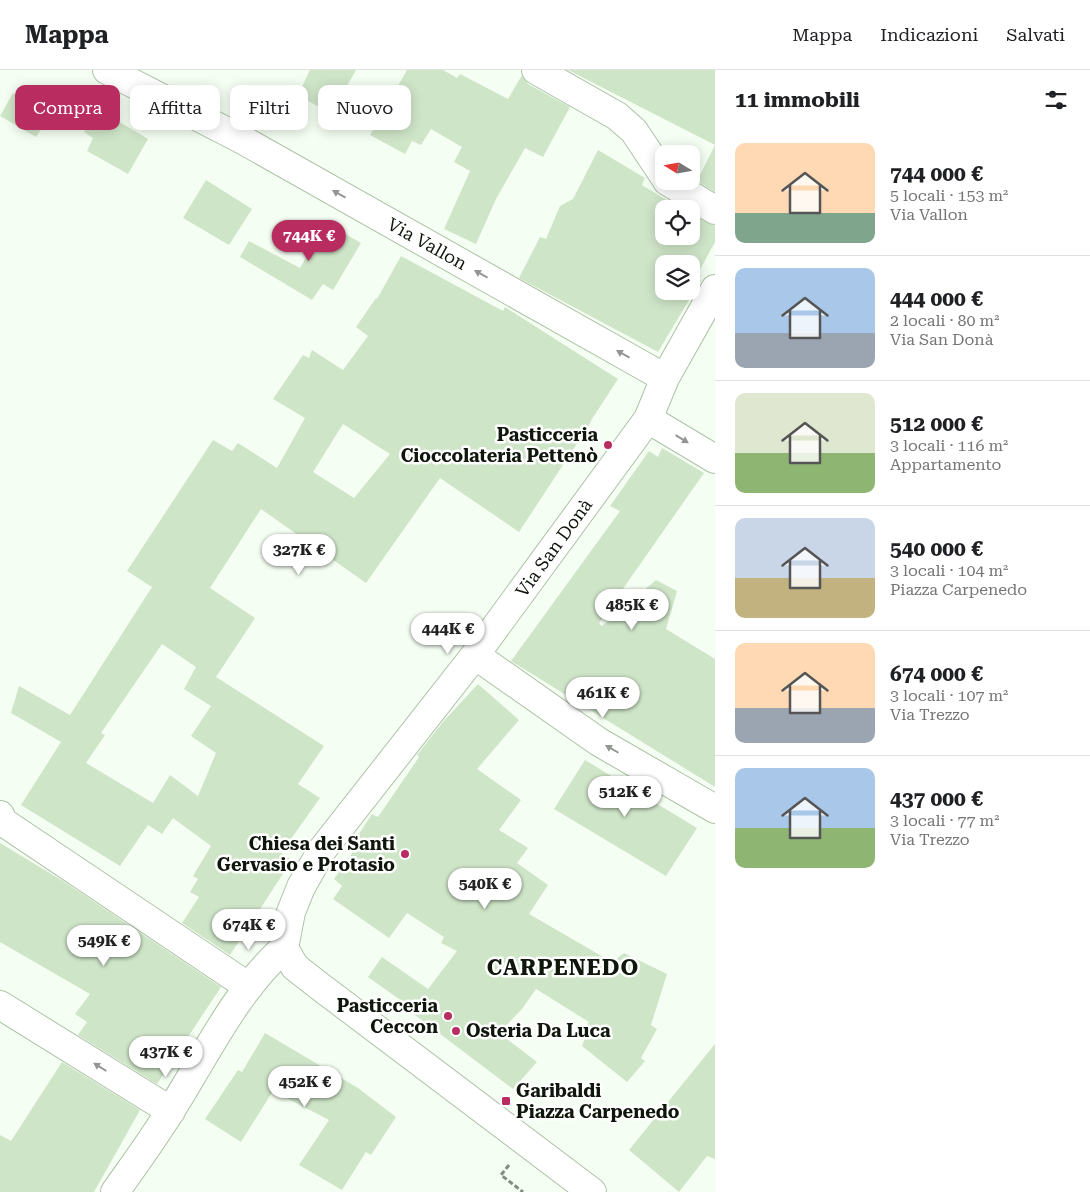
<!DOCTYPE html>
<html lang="it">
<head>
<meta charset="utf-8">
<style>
  :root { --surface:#fff; --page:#f2f2f2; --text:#202124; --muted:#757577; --line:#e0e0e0; --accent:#b92c5f }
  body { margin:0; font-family:"Roboto Serif",serif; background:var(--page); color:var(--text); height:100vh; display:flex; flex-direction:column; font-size:19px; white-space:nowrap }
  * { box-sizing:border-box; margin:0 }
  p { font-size:16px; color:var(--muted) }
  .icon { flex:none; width:28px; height:28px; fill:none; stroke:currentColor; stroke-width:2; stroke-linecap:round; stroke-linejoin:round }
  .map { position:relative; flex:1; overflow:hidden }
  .sheet { display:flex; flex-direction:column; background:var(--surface); width:375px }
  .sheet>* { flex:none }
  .top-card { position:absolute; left:15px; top:15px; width:475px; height:45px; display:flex; gap:10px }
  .needle { width:32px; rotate:281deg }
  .tools { position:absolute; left:655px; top:75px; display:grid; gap:10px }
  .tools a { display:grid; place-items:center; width:45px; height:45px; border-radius:10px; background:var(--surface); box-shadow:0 2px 12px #0003; font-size:25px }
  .price { position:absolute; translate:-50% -42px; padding:0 11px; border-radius:18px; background:#fff; color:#222; font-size:16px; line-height:32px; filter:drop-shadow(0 1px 2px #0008) }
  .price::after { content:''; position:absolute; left:50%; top:30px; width:15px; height:11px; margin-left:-8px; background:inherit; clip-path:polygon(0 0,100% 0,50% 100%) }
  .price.selected { background:var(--accent); color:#fff }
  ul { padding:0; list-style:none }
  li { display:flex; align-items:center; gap:15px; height:125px; padding:0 20px }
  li+li { border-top:1px solid var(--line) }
  li span { display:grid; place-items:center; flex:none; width:140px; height:100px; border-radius:10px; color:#555 }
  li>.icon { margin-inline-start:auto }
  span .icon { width:60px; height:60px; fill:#fffc; stroke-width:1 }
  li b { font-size:21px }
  h2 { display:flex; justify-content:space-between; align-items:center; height:60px; padding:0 20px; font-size:21px }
  .chip { padding:0 18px; border-radius:10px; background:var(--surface); box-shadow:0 2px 12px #0003; font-size:18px; line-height:45px }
  .chip.selected { background:var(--accent); color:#fff }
  header { display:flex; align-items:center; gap:30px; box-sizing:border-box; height:70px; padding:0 25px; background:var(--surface); border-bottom:1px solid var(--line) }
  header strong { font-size:24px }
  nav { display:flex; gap:28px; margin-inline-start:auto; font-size:18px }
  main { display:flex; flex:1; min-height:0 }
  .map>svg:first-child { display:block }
  .building { fill:#cfe5c8; fill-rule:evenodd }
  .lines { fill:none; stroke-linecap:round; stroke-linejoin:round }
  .minor-casing { stroke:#acc2a6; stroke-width:30 }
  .path { stroke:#848c81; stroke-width:3; stroke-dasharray:5 2.5; stroke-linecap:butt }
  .minor { stroke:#fff; stroke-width:28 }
  .oneway { fill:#939692 }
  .poi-dot { fill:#b92c5f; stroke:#fff; stroke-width:2 }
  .labels { text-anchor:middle; stroke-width:5; stroke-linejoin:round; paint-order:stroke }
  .street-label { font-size:18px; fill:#0f160c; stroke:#fff }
  .poi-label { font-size:18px; font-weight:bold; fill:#0f160c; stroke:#fff; text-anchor:end }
  .district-label { font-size:22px; font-weight:bold; letter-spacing:1px; fill:#0f160c; stroke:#fff }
</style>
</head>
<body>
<header>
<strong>Mappa</strong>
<nav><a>Mappa</a><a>Indicazioni</a><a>Salvati</a></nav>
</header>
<main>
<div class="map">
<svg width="715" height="1122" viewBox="0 0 715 1122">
  <rect width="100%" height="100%" fill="#f5fef2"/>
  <path class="building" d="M310 0H356L331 44 298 25Z
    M407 0H443L457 8 460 4 508 29 522 5 528 14 570 37 543 87 525 78 496 129 476 174 444 159 470 101 454 92 462 77 431 59 421 75 412 71 405 84 370 65Z
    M568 0H715V122L697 111 715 75Z
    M13 23 50 46 36 67 0 46Z
    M98 39 148 69 128 104 87 81 93 68 84 62Z
    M598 80 645 108 642 115 681 139H664V166H691V144L715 156V172L696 207 701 210 658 282 519 208 540 167 546 169 560 136 573 129ZM664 194H691V221H664Z
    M206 110 252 139 229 175 183 148Z
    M326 153 361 173 333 220 323 214 312 230 240 187 249 171 300 198Z
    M401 186 503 241 505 237 618 309 592 349 580 373 578 372 519 462 440 408 366 513 261 439 210 518 255 548 216 607 324 676 298 714 320 728 281 783 292 790 230 885 182 853 199 827 190 822 198 809 193 806 211 776 173 748 162 764 148 755 120 796 21 735 61 672 11 643 19 616 70 645 152 517 127 501 213 370 232 381 238 373 277 398 305 348 273 329 303 285 309 288 312 280 343 300 368 266 356 257 376 228 377 229ZM343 354 390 384 354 428 313 402ZM162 574 196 597 184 619 211 636 191 666 216 683 198 726 170 705 153 733 86 693 105 665 101 663Z
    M662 378 704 403 599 553 602 556 656 510 677 521 666 559 715 589V717L511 591 620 441 610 436 649 381 658 387Z
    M478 614 519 650 477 699 521 730 499 760 528 778 517 793 548 815 529 844 612 892 624 883 667 904 651 955 657 959 641 988 645 991 627 1012 582 976 585 968 579 965 589 952 536 919 522 939 499 963 537 992 513 1019 411 942 413 939 368 907 382 887 428 919 457 881 441 873 444 867 407 843 389 868 333 829 342 816 334 809 359 773 355 770 372 744 378 747 419 687 417 685 442 653Z
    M585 690 697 758 666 806 554 739Z
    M0 773 63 811 221 917 157 1014 78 965 87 952 75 944 90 924 0 872Z
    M265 963 358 1018 396 1047 371 1085 366 1082 342 1120 299 1095 329 1050 273 1021 241 1072 205 1049 238 1000 242 1002Z
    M715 974V1089L707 1086 679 1122 629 1080Z
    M62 992 140 1040 94 1122H0V1065L11 1071Z"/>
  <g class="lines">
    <g class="minor-casing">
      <path id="minor" d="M107 0 243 70 665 308
        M536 0 617 46 634 61 664 106
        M667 111 715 140
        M648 349 715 389
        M475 585 599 672 715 739
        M0 745 3 752 249 917
        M284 878 291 842 301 817 322 780 475 585 648 349 665 308 715 219
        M284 878 295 897 318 915 592 1122
        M0 935 171 1041
        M115 1122C134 1095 154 1068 171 1040 206 985 235 922 284 878"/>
    </g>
    <path class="path" d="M509 1095 501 1105 523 1122"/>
    <use href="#minor" class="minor"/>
  </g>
  <defs><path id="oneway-solid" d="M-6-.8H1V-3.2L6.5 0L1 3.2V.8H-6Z" transform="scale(1.25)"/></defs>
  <g class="oneway">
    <use href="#oneway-solid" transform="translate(339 124) rotate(-151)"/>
    <use href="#oneway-solid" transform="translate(481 204) rotate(-151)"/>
    <use href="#oneway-solid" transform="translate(623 284) rotate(-151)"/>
    <use href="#oneway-solid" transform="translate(682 369) rotate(31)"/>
    <use href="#oneway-solid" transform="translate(612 679) rotate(-150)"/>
    <use href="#oneway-solid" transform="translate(100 997) rotate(-148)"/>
  </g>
  <g class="poi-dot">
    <circle cx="608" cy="375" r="5"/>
    <circle cx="405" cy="784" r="5"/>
    <circle cx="448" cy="946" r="5"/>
    <circle cx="456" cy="961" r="5"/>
    <rect x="501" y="1026" width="10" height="10" rx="2.5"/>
  </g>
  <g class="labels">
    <g class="street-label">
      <text transform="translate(427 174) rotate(29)" y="6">Via Vallon</text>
      <text transform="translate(554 478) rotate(-54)" y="6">Via San Donà</text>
    </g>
    <g class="poi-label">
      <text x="598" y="371">Pasticceria<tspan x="598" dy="21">Cioccolateria Pettenò</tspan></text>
      <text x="395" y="780">Chiesa dei Santi<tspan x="395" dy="21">Gervasio e Protasio</tspan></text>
      <text x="438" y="942">Pasticceria<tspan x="438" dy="21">Ceccon</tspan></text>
      <text x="466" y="967" text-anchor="start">Osteria Da Luca</text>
      <text x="516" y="1027" text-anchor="start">Garibaldi<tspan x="516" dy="21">Piazza Carpenedo</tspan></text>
    </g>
    <g class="district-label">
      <text x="563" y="905">CARPENEDO</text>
    </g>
  </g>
</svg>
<div class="tools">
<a><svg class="needle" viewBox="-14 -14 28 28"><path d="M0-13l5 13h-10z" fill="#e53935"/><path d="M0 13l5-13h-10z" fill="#757577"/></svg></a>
<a><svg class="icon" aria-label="locate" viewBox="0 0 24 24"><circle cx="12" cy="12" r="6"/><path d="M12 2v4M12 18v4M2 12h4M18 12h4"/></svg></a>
<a><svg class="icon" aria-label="layers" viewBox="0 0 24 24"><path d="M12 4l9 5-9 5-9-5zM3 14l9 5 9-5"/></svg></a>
</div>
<b class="price selected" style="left:309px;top:192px">744K €</b>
<b class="price" style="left:299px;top:506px">327K €</b>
<b class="price" style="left:632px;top:561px">485K €</b>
<b class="price" style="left:448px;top:585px">444K €</b>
<b class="price" style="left:603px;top:649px">461K €</b>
<b class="price" style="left:625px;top:748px">512K €</b>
<b class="price" style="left:485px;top:840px">540K €</b>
<b class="price" style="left:249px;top:881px">674K €</b>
<b class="price" style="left:104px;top:897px">549K €</b>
<b class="price" style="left:166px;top:1008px">437K €</b>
<b class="price" style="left:305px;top:1038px">452K €</b>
<div class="top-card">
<a class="chip selected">Compra</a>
<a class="chip">Affitta</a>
<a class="chip">Filtri</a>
<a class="chip">Nuovo</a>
</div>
</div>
<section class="sheet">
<h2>11 immobili<svg class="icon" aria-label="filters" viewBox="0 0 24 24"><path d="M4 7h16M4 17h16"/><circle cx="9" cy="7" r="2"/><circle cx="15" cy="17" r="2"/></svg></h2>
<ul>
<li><span style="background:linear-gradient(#ffd9b3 70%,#7fa58c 0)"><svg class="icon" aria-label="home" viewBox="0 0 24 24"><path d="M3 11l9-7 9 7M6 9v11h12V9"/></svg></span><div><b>744 000 €</b><p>5 locali · 153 m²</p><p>Via Vallon</p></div></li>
<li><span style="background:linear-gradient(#a9c7e8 65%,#9aa5b1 0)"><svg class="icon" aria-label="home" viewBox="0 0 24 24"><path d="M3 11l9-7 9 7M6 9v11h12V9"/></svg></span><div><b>444 000 €</b><p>2 locali · 80 m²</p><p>Via San Donà</p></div></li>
<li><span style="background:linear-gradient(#dfe7d0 60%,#8fb573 0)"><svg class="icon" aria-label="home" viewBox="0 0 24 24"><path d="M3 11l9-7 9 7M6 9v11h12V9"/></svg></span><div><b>512 000 €</b><p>3 locali · 116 m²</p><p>Appartamento</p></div></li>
<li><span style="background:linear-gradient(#c9d6e8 60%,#c2b280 0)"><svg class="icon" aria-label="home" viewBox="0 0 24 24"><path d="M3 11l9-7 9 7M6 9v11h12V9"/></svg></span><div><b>540 000 €</b><p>3 locali · 104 m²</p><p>Piazza Carpenedo</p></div></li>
<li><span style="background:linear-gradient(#ffd9b3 65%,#9aa5b1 0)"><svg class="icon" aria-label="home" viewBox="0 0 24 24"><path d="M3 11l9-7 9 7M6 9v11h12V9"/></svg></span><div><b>674 000 €</b><p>3 locali · 107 m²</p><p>Via Trezzo</p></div></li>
<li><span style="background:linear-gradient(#a9c7e8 60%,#8fb573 0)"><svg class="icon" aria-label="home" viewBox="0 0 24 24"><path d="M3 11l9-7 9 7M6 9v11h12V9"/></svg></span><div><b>437 000 €</b><p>3 locali · 77 m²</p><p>Via Trezzo</p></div></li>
</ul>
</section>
</main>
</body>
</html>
